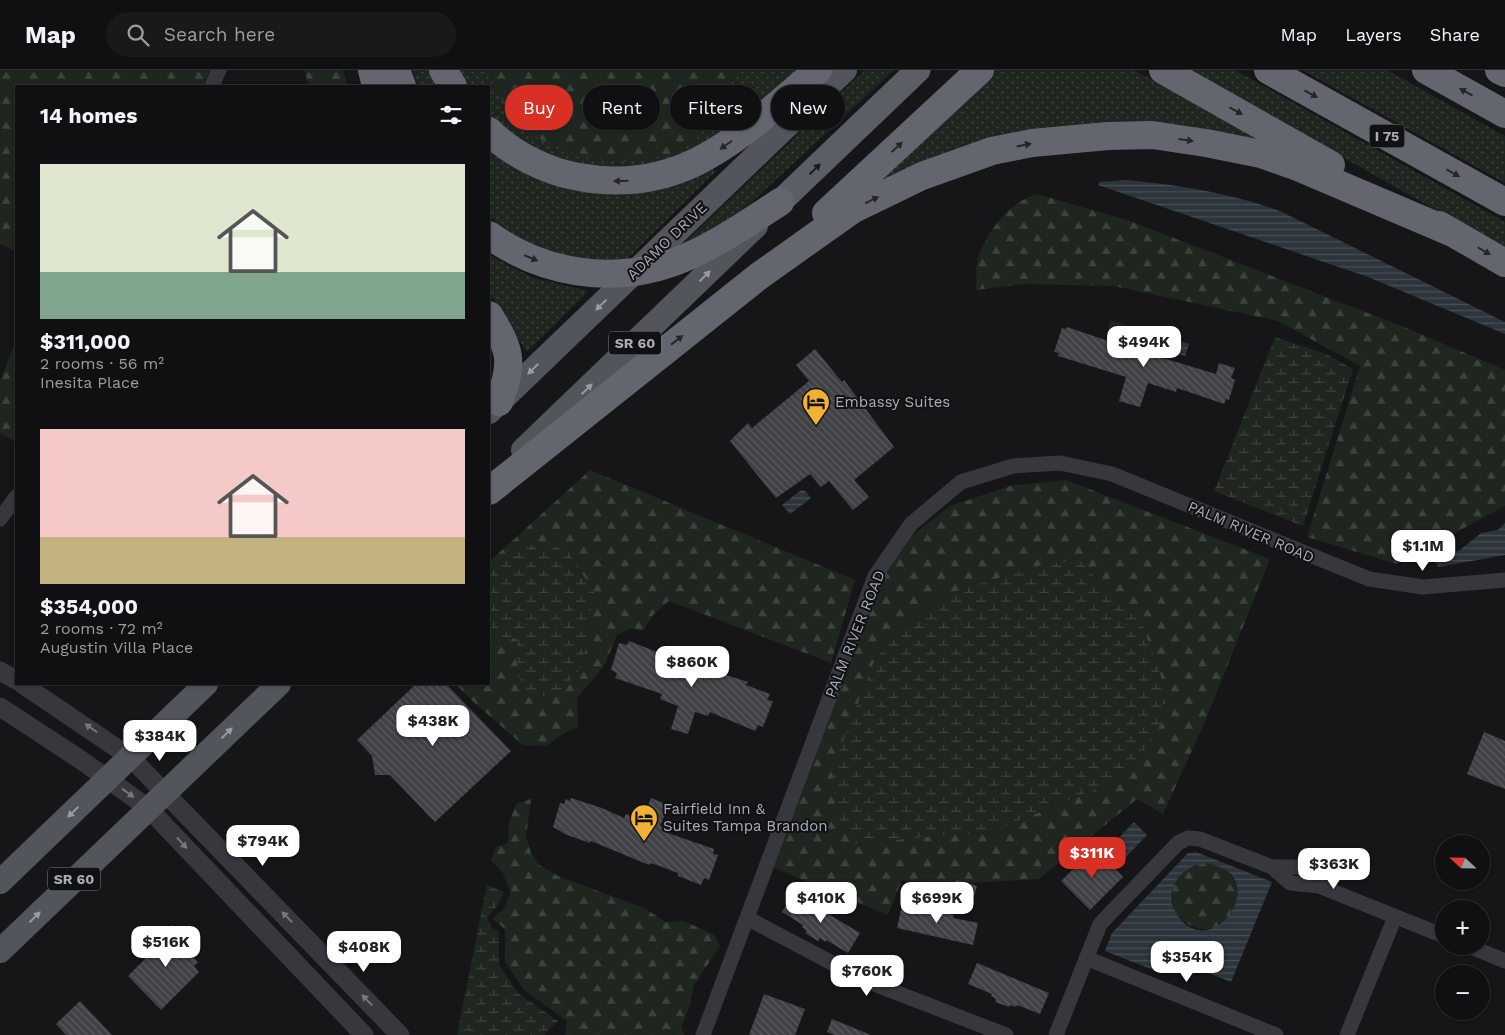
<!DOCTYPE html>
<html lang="en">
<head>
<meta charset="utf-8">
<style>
  :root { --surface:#101012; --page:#19191b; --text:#f1f3f6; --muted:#9c9d9f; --line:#303032; --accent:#d93025 }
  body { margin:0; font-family:"Work Sans",sans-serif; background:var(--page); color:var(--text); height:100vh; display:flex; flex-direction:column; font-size:19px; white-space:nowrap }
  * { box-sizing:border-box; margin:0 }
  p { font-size:16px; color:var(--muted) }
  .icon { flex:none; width:28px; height:28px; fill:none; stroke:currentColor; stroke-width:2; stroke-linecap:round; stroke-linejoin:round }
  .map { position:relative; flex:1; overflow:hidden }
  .details { position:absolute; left:15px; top:15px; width:475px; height:600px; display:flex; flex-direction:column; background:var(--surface); border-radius:0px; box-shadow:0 1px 4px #0004,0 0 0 1px var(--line) }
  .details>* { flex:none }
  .hud { position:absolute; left:505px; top:15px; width:475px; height:45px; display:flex; gap:10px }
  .needle { width:32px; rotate:292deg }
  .buttons { position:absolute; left:1435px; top:765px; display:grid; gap:10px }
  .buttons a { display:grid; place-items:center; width:55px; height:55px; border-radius:50%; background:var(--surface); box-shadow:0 1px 4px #0004,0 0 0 1px var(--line); font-size:25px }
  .price { position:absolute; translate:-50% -42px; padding:0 11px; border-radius:10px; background:#fff; color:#222; font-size:16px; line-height:32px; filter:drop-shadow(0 1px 2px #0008) }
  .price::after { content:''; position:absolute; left:50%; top:30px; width:15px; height:11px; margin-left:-8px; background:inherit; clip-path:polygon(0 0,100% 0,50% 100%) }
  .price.on { background:var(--accent); color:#fff }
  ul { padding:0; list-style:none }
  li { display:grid; align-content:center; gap:10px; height:265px; padding:0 25px }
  li span { display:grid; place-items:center; height:155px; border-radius:0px; color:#555 }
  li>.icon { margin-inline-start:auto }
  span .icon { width:90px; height:90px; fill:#fffc; stroke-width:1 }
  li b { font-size:21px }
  h2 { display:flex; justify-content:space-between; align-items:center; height:60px; padding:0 25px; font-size:21px }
  .chip { padding:0 18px; border-radius:22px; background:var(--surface); box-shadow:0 1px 4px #0004,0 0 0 1px var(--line); font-size:18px; line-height:45px }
  .chip.on { background:var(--accent); color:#fff }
  header { display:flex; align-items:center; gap:30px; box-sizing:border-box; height:70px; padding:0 25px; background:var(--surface); border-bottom:1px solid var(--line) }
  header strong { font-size:24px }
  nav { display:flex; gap:28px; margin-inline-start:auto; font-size:18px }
  .search { width:350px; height:45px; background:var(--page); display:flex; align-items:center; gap:12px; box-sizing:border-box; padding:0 18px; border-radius:28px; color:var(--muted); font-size:19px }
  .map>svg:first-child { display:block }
  .grass { fill:url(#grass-dots) }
  .forest { fill:url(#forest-firs); fill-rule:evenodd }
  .wetland { fill:url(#wetland-marsh) }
  .pitch { fill:#1e261f }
  .water { fill:url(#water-rules); fill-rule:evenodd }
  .building { fill:url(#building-back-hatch) }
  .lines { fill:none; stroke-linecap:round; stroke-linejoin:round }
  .minor { stroke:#37383d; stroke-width:15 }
  .tertiary { stroke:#37383d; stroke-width:19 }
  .primary { stroke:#53555c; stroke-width:24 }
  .trunk { stroke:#5b5e65; stroke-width:25 }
  .motorway { stroke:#63666e; stroke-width:28 }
  .oneway { fill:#26262a }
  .oneway2 { fill:#18191b }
  .oneway3 { fill:#979ba6 }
  .oneway4 { fill:#757881 }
  .labels { text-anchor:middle; stroke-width:4; stroke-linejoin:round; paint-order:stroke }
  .shield { fill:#111113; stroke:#7b7e86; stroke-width:1 }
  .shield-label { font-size:14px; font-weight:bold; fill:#a8adb8 }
  .street-label { font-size:15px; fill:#a8adb8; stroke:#111113 }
  .poi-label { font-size:15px; fill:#a8adb8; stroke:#111113; text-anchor:start }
</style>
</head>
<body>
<header>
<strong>Map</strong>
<div class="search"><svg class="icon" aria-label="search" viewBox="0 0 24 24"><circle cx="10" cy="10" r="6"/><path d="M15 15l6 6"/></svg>Search here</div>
<nav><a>Map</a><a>Layers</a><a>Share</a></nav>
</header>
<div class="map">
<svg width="1505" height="965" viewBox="0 0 1505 965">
  <defs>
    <pattern id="grass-dots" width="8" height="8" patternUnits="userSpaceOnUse" patternTransform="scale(1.25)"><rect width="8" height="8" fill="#1e261f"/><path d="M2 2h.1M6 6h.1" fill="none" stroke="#3c433d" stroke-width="1.8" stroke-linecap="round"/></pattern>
    <pattern id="forest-firs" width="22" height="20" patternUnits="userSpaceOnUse" patternTransform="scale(1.25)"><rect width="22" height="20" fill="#1e261f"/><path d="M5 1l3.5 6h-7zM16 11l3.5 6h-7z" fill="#3c433d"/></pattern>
    <pattern id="wetland-marsh" width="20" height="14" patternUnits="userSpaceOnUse" patternTransform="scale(1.25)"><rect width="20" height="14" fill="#1e261f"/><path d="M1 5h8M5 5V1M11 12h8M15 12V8" fill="none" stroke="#3c433d"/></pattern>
    <pattern id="water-rules" width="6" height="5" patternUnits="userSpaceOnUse" patternTransform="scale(1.25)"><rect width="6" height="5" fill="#2c353c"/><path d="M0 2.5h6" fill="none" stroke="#485056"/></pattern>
    <pattern id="building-back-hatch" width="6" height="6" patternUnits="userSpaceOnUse" patternTransform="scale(1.25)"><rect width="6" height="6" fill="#404145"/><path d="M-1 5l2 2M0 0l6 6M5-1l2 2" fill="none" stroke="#595a5e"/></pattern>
  </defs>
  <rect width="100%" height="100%" fill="#161618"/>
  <path class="grass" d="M413 0H436L445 16H418Z
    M451 0H487L512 49 543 71 696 72 703 44 743 0H807L752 47 657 100 557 94 489 53V16H460Z
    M865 0H894L751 133 724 153 683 174Z
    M994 0H1134L1273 75 1182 59 872 113Z
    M1188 0H1235L1505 152V179Z
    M1302 0H1387L1505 66V113Z
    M489 70 551 106 711 91 715 102 628 188 623 190 596 191 563 185 521 169 489 147Z
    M489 185 534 208 589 221 527 282 489 223Z"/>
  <path class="forest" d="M0 0H210L203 16H16V181L0 174Z
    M304 0H343L348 16H309Z
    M487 0H743L703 44 696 72 667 86 614 92 581 86 543 71 512 49Z
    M1037 124 1130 151 1404 257 1505 300V436L1397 494 1307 467 1360 296 1278 251 1114 216 1023 214 976 220C977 209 975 194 979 185 990 157 1009 133 1037 124Z
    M16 271V372L0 363V311Z
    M590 400 855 510 831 593 669 531 653 545 643 561 632 558 617 565 604 596 577 628 578 657 564 663 546 676 523 675 468 627 456 614H489V565L517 568 518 605 583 595 594 522 518 474 489 503V492Z
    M1066 410 1270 489 1205 652 1163 744 1137 729 1039 809 947 814 902 810 888 845 774 798 882 509 913 465 950 436 1010 416ZM1079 489 1106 520 1137 690 1101 717 988 763 940 765 857 774 896 562 928 539 941 526 1038 496Z
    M531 729 526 767 531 783 538 794 558 806 644 838 666 852 684 851 714 865 720 876 694 915 689 938 681 957 685 965H565L567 951 524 920 505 892V859L493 849 504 838 511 822 503 803 491 790 496 777 508 773 509 753 516 734Z
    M1172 826a33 33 0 1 1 66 0a33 33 0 1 1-66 0Z"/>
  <path class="wetland" d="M1275 267 1324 283 1353 299 1303 456 1214 421Z
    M518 474 567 479 594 522 583 595 558 626H528L518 605 517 569 489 565V503Z
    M1079 489 1106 520 1142 553 1164 615 1162 653 1137 690 1101 717 988 763 940 765 857 774 837 745 832 699 873 594 896 562 928 539 941 526 1038 496Z
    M487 815 504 822 498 835 487 848 491 857 499 862V895L519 924 558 951 543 965H457Z"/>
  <path class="pitch" d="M1110 250 1127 255 1123 269 1106 264Z"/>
  <path class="water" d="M1126 110C1180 115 1232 123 1282 142L1505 252V264L1368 207 1098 115 1099 112Z
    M1165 267 1189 274 1185 286 1161 278Z
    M801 420 805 421 811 428 790 444 782 435Z
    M1505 453V485L1438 497 1436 492 1440 488 1460 480 1481 463 1498 460Z
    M1134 752 1147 765 1125 788 1112 775Z
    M1196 782 1272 812 1231 912 1185 894 1156 901 1105 881 1112 863 1188 783ZM1205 793C1276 802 1214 896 1178 846 1161 822 1180 796 1205 793Z"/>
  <path class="building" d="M1067 257 1135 280 1137 272 1155 278 1153 285 1216 304 1219 293 1235 298 1231 308 1235 310 1229 330 1226 329 1224 334 1177 318 1176 322 1148 313 1140 337 1119 331 1126 307 1058 286 1059 283 1054 282 1062 258 1066 259Z
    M815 279 842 312 844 310 894 377 854 410 869 427 853 440 829 411 821 417 810 404 776 428 730 371 748 353 752 358 809 311 796 295Z
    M629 571 675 589 676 586 709 597 708 599 748 612 746 615 770 624 767 630 773 631 763 657 758 655 755 661 710 642 708 646 695 642 688 664 671 659 678 636 660 629 662 624 615 608 617 603 611 600 619 573 627 575Z
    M416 614H446L511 681 435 752 390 705H375L372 686 357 670Z
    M1484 662 1505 671V719L1467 704Z
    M571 728 602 738 624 748 626 744 642 750 651 728 669 735 660 756 663 757 662 761 714 779 713 784 718 785 709 810 704 808 701 815 678 806V803L651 793 649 795 591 771 590 773 567 765 553 757 560 733 564 734 566 729 570 731Z
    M1095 778 1123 807 1090 840 1061 811Z
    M956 810 977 816 974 827 953 822Z
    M793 823 860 863 848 883 826 870 825 872 820 868 818 871 805 863 807 861 802 857 803 855 782 842Z
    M902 835 927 841V839L933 840 934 837 949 841 948 844 954 845 953 848 978 853 973 875 897 858Z
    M172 855 194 878 189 882 198 892 194 896 199 902 161 940 128 906 145 889 140 884Z
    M977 893 1049 923 1040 944 1017 935 1016 937 1010 935 1009 937 995 932 996 929 991 926 992 924 968 914Z
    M764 924 805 939 795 965H749Z
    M80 931 112 965H66L56 954Z
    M832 949 871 965H835L827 962Z"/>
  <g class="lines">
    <path class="minor" d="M212 16 219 0
      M0 449 16 427
      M1319 816 1444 866
      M747 848 864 910 1006 965
      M1469 876 1505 891
      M1086 888 1276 965
      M703 965 875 506 911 454 961 412 1013 396 1060 393 1112 404 1369 509 1423 517 1505 510
      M1056 965 1100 854 1178 773 1188 768 1200 769 1272 797 1290 813 1319 816 1300 797H1272
      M1347 965 1395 847"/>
    <path class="tertiary" d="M0 601 16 610
      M22 614 130 687 400 965
      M0 637 81 690 148 738 364 965"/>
    <path class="primary" d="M489 342 845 0
      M523 380 756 156
      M0 812 206 614
      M0 881 279 614"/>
    <path class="trunk" d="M780 132 918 0"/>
    <path class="motorway" d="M372 0 376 16
      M396 0 402 16
      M443 0 453 16
      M1163 0 1331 95
      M1268 0 1505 132
      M1426 0 1505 44
      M1499 0 1505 3
      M489 61C511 84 548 102 579 107 685 127 744 62 818 0
      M826 143 980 0
      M1439 155 1505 193
      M489 165C542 203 611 215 674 192 712 178 746 154 780 132
      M489 245C511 281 514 291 499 332
      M489 421 759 206 852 140 922 106 992 81 1032 73 1108 66 1152 65 1206 73 1261 84 1298 97 1453 163"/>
  </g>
  <defs><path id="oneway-solid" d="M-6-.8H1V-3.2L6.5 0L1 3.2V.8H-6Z" transform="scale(1.25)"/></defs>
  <g class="oneway">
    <use href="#oneway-solid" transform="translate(1466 22) rotate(-151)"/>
    <use href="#oneway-solid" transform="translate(1311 24) rotate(29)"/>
    <use href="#oneway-solid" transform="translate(1236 41) rotate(29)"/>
    <use href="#oneway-solid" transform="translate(1186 70) rotate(8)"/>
    <use href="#oneway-solid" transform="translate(726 75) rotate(145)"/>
    <use href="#oneway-solid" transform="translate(1024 75) rotate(-11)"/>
    <use href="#oneway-solid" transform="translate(897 77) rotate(-43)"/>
    <use href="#oneway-solid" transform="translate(1453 103) rotate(29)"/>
    <use href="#oneway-solid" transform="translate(621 111) rotate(178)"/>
    <use href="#oneway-solid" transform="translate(872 130) rotate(-26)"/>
    <use href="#oneway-solid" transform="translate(1484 181) rotate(30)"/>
    <use href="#oneway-solid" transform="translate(531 188) rotate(23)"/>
    <use href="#oneway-solid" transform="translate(677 270) rotate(-38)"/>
  </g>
  <use class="oneway2" href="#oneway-solid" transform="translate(815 99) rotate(-44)"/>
  <g class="oneway3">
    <use href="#oneway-solid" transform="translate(705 206) rotate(-44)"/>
    <use href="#oneway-solid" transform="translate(601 235) rotate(136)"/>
    <use href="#oneway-solid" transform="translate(533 299) rotate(136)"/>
    <use href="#oneway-solid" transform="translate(587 319) rotate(-44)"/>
    <use href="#oneway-solid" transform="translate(227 663) rotate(-44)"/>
    <use href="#oneway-solid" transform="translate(73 742) rotate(136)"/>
    <use href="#oneway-solid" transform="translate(35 847) rotate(-44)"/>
  </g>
  <g class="oneway4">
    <use href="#oneway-solid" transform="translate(91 658) rotate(-145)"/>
    <use href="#oneway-solid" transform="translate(128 723) rotate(36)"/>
    <use href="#oneway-solid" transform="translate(182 773) rotate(47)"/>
    <use href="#oneway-solid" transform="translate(287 847) rotate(-134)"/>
    <use href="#oneway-solid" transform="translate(367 930) rotate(-134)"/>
  </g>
  <defs>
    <g id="hotel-pin" transform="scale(1.4375)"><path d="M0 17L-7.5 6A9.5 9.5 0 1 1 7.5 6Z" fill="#f2b134" stroke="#111113"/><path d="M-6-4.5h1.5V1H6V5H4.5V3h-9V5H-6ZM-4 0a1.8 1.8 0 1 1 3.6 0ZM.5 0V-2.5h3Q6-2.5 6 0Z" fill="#111"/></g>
  </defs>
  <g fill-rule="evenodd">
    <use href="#hotel-pin" x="816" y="332"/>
    <use href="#hotel-pin" x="644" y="748"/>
  </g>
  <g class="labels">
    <g class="shield">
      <rect x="1369.5" y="54.5" width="35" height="23" rx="4"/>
      <rect x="609" y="261.5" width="52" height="23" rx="4"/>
      <rect x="48" y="797.5" width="52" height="23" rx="4"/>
    </g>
    <g class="shield-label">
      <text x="1387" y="71">I 75</text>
      <text x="635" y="278">SR 60</text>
      <text x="74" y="814">SR 60</text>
    </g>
    <g class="street-label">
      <text transform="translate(667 171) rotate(-44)" y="5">ADAMO DRIVE</text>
      <text transform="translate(1251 462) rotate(23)" y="5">PALM RIVER ROAD</text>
      <text transform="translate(855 564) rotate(-68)" y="5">PALM RIVER ROAD</text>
    </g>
    <g class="poi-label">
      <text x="835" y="337">Embassy Suites</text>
      <text x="663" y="744">Fairfield Inn &amp;<tspan x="663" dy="17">Suites Tampa Brandon</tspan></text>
    </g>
  </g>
</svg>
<div class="buttons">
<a><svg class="needle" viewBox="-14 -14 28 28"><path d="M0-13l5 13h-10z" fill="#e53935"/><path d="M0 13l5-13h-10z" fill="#9c9d9f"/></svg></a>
<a>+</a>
<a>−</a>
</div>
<b class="price" style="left:1144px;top:298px">$494K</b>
<b class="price" style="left:1423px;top:502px">$1.1M</b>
<b class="price" style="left:692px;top:618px">$860K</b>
<b class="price" style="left:433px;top:677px">$438K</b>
<b class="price" style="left:160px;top:692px">$384K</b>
<b class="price" style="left:263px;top:797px">$794K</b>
<b class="price on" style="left:1092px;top:809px">$311K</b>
<b class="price" style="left:1334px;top:820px">$363K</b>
<b class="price" style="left:821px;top:854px">$410K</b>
<b class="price" style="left:937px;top:854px">$699K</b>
<b class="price" style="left:166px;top:898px">$516K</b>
<b class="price" style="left:364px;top:903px">$408K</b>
<b class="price" style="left:1187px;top:913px">$354K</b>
<b class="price" style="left:867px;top:927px">$760K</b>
<div class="hud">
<a class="chip on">Buy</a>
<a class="chip">Rent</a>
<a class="chip">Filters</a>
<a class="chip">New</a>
</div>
<section class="details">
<h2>14 homes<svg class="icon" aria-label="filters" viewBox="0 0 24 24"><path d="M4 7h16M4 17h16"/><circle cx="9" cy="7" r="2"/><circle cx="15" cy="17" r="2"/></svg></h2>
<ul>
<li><span style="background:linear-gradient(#dfe7d0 70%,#7fa58c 0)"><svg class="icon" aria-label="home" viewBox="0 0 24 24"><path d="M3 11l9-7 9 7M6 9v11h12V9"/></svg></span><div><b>$311,000</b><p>2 rooms · 56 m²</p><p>Inesita Place</p></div></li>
<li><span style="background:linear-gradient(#f6c9c9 70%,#c2b280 0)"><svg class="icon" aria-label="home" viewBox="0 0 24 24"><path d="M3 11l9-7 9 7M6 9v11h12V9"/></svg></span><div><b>$354,000</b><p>2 rooms · 72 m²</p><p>Augustin Villa Place</p></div></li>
</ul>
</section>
</div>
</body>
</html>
